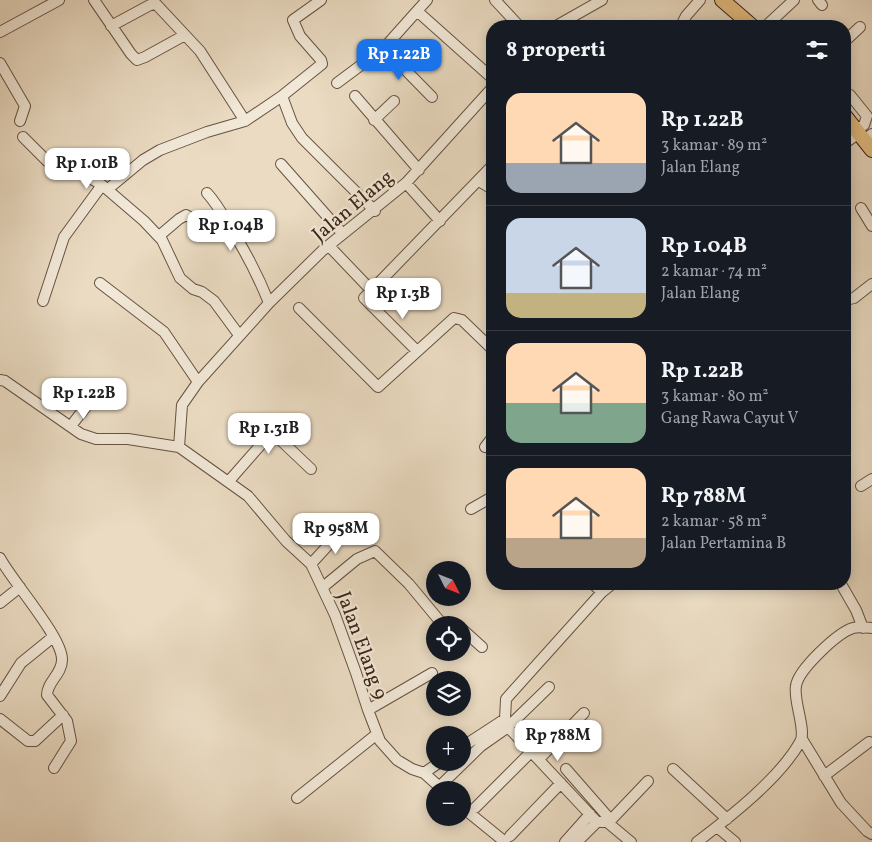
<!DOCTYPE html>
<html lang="id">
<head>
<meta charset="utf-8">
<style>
  :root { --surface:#171b24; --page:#20242c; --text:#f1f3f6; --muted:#9ea1a6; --line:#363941; --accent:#1a73e8 }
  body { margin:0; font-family:Vollkorn,serif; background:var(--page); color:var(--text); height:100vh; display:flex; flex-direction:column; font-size:19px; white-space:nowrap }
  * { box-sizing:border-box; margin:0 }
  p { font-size:16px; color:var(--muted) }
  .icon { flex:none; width:28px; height:28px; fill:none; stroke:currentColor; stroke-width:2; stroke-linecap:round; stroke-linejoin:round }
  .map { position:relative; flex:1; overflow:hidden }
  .panel { position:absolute; left:486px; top:20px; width:365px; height:570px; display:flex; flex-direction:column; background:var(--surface); border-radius:20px; box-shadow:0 2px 12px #0003 }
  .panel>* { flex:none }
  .needle { width:32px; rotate:132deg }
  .controls { position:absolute; left:426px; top:561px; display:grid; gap:10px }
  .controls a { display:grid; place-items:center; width:45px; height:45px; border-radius:50%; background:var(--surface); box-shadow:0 2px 12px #0003; font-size:25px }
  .price { position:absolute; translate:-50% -42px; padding:0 11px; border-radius:10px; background:#fff; color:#222; font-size:16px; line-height:32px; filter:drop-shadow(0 1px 2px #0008) }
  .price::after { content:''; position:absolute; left:50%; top:30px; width:15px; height:11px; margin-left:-8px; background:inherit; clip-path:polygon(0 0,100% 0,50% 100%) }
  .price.current { background:var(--accent); color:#fff }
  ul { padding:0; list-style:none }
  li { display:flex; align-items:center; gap:15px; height:125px; padding:0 20px }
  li+li { border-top:1px solid var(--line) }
  li span { display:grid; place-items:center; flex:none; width:140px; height:100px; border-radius:15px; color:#555 }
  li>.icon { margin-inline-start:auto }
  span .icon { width:60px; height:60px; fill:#fffc; stroke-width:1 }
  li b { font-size:21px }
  h2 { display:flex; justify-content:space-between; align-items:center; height:60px; padding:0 20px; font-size:21px }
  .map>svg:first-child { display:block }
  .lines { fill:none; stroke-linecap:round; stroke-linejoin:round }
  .minor-casing { stroke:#675242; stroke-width:12 }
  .major-casing { stroke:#3b2418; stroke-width:16 }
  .minor { stroke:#f1e8d7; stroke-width:10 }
  .major { stroke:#e5be81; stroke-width:14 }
  .labels { text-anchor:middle; stroke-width:4.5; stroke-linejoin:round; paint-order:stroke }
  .street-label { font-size:20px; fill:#3b2418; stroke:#f1e8d7 }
</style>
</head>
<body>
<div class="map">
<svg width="872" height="842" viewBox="0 0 872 842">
  <rect width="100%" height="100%" fill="#eadbc2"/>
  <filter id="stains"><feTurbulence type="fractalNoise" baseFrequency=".004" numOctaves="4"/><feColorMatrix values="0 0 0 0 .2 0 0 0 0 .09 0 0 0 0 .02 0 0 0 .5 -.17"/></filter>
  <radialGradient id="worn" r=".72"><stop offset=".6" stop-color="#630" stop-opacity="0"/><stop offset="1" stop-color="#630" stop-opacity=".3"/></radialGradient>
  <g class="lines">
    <g class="minor-casing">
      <path id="minor" d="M94 0 131 54 137 60 145 57 185 35 200 51 245 121
        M495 0 519 26
        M818 0 822 5
        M417 11 427 0
        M111 26 150 5 156 4 185 35
        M556 26 602 0
        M681 26 686 16 700 0
        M766 26 794 0
        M0 32 59 0
        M845 41 860 27
        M384 48 432 97
        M0 63 25 106 20 121
        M337 83 384 48 417 11 492 78
        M850 95 867 116 864 125 856 130
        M282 96 292 123 302 138 375 211
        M355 96 419 170
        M374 120 394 101
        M23 137 47 161 78 171 102 185 144 221 162 240 180 278 193 289 202 292 214 301 239 335
        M864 140 872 134
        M845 143 859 133
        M281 164 342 233
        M479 181 492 189
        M406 183 440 221
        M108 189 143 160 160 150 207 132 245 121 282 96 322 64 321 60 300 36 293 20 321 0
        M207 193C218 205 225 219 233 232 248 256 259 278 269 303
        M861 208 872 226
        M159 236 179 219 186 215 193 219 203 235
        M329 246 371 290
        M100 283 164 332 198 382
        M845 300 854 298 872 284
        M43 301 64 237 102 185
        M299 308 378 387 454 318 462 320 492 349
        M417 351 364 298 492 166
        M0 380 5 381 81 434 96 439H128L179 447 248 496 286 541 311 564 335 615 356 673 368 710 380 741 397 760 412 769 424 773 443 790
        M71 426 103 384
        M179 447 182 405 198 382 269 303 323 250 406 183 492 88
        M485 447 492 438
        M229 481 272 432 311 469
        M861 486 872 479
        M471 509 492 497
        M0 558C12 581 63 638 62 660 62 674 47 682 47 695L67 721 71 741 54 768
        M311 564 343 529
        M593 584 602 592
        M841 584 856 610 863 628
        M323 587 357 559 375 551 409 584 443 625
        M0 603 20 587
        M462 629 482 647
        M0 696 21 663 53 637
        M368 710 432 673
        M0 719 28 741H35L63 715
        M508 727 597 822
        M802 739 841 803 867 831 872 834
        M462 747 505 719 506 699 602 592 612 584
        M539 759 584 713
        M566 769 608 817 607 822
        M673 769 727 819
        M424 773 440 762
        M824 776 869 742
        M443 783 481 746 508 727 549 687
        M297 798 377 734
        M462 807 505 842
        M475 808 531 752
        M608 823 648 781
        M717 827 735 842
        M510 836 561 783
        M565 842 590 814
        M577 842 597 822H607L631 842
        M697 842C730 817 780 778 800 742 807 731 793 701 796 686 798 670 837 633 853 628 859 626 866 628 872 628"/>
    </g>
    <g class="major-casing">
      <path id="major" d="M722 0 752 26
        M845 116 872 150"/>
    </g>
    <use href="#minor" class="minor"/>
    <use href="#major" class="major"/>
  </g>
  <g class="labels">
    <g class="street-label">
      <text transform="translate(352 205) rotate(-40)" y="7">Jalan Elang</text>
      <text transform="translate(363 645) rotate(70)" y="7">Jalan Elang 9</text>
    </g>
  </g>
  <rect width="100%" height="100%" filter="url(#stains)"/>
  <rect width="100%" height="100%" fill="url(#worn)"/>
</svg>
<div class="controls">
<a><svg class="needle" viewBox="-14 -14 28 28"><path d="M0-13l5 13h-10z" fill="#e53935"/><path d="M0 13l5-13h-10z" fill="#9ea1a6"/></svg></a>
<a><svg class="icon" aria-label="locate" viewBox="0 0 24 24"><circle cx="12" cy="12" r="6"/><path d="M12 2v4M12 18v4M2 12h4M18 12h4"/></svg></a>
<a><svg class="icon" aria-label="layers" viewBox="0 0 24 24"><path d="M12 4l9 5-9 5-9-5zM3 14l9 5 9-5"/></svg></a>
<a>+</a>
<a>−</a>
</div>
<b class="price current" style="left:399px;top:81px">Rp 1.22B</b>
<b class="price" style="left:87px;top:190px">Rp 1.01B</b>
<b class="price" style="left:231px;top:252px">Rp 1.04B</b>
<b class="price" style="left:403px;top:320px">Rp 1.3B</b>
<b class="price" style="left:84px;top:420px">Rp 1.22B</b>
<b class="price" style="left:269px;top:455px">Rp 1.31B</b>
<b class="price" style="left:336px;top:555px">Rp 958M</b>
<b class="price" style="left:558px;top:762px">Rp 788M</b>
<section class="panel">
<h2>8 properti<svg class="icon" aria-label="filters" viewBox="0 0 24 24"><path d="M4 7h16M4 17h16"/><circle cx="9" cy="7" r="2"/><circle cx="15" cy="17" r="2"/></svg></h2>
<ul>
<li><span style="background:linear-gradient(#ffd9b3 70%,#9aa5b1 0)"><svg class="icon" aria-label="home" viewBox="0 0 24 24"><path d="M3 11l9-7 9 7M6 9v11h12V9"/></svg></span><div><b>Rp 1.22B</b><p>3 kamar · 89 m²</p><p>Jalan Elang</p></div></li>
<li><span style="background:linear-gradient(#c9d6e8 75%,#c2b280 0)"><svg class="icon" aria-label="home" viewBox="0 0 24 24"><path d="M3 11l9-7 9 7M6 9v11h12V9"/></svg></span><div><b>Rp 1.04B</b><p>2 kamar · 74 m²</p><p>Jalan Elang</p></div></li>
<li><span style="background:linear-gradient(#ffd9b3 60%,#7fa58c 0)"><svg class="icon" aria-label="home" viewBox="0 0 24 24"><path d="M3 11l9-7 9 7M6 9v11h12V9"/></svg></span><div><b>Rp 1.22B</b><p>3 kamar · 80 m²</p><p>Gang Rawa Cayut V</p></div></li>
<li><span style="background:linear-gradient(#ffd9b3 70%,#b9a48a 0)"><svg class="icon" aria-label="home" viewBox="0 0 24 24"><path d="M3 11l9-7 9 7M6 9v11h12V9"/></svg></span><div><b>Rp 788M</b><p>2 kamar · 58 m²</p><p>Jalan Pertamina B</p></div></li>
</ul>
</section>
</div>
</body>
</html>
